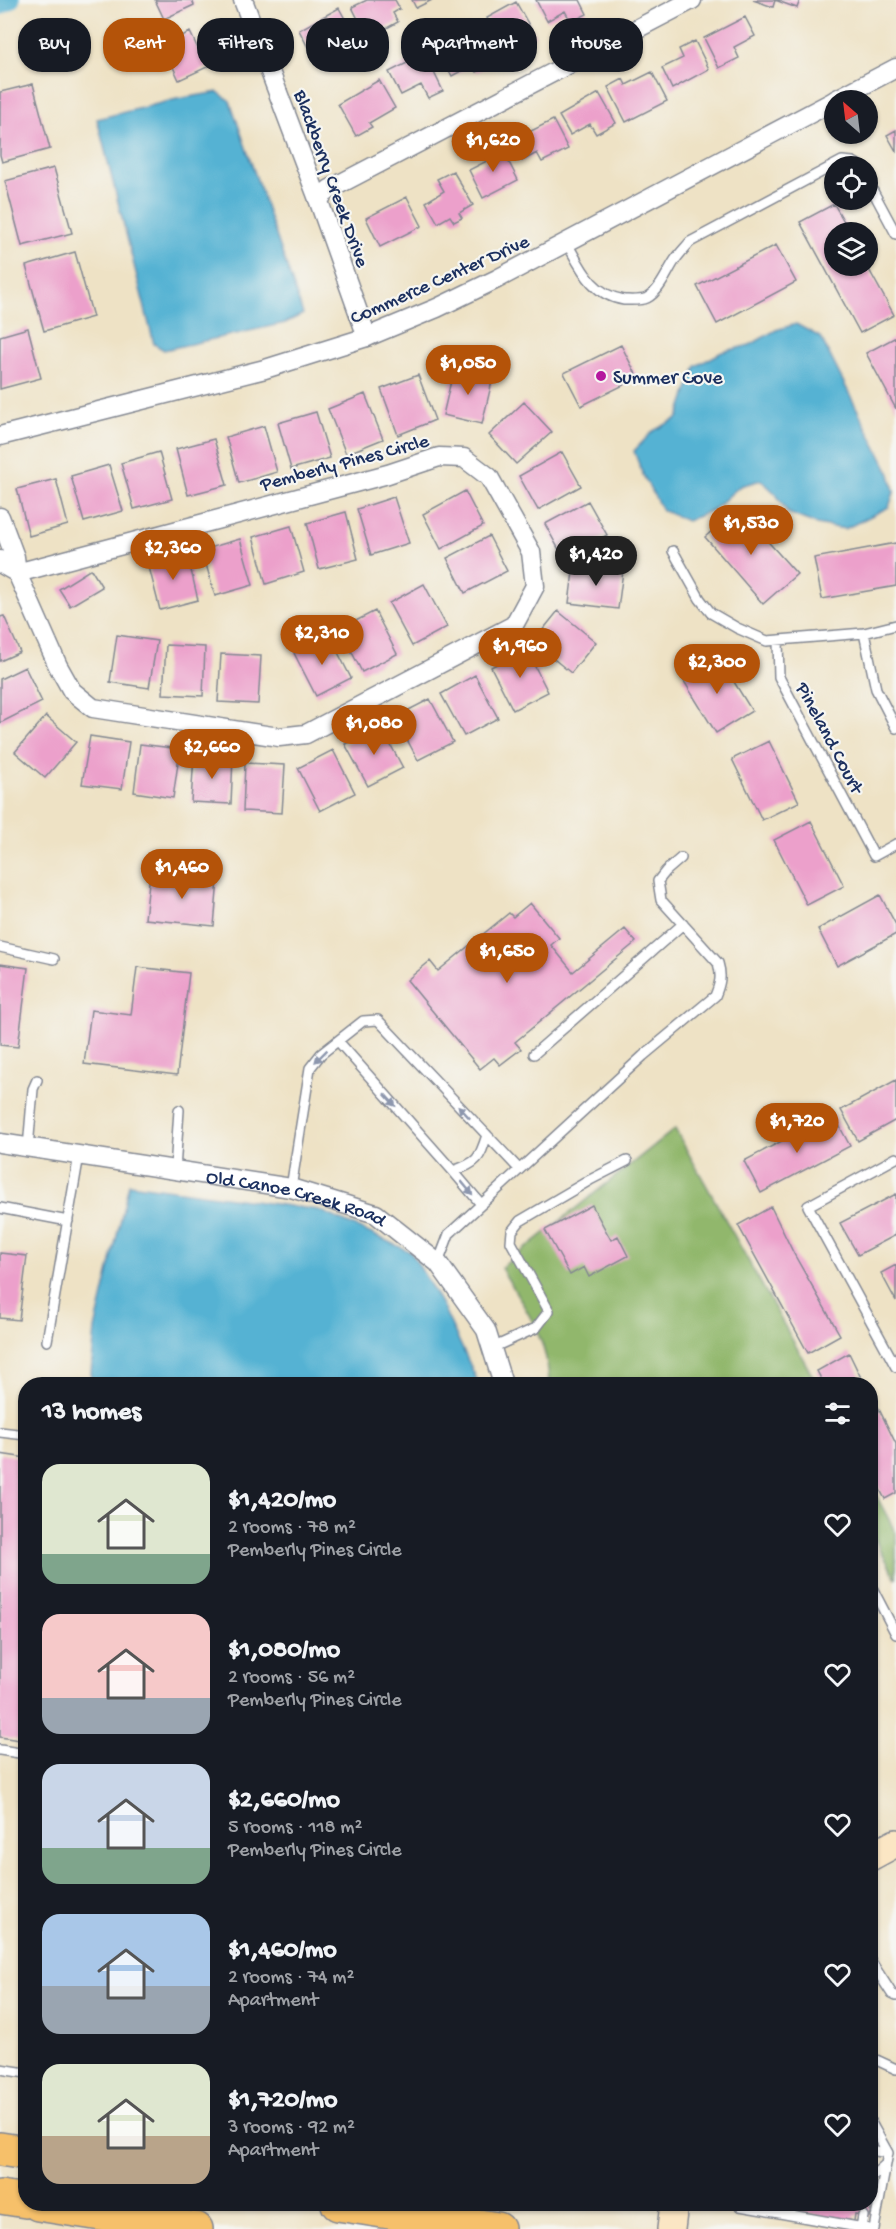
<!DOCTYPE html>
<html lang="en">
<head>
<meta charset="utf-8">
<style>
  :root { --surface:#171b24; --page:#242831; --text:#f1f3f6; --muted:#9ea1a6; --accent:#b45309 }
  body { margin:0; font-family:"Gochi Hand",sans-serif; background:var(--page); color:var(--text); height:100vh; display:flex; flex-direction:column; font-size:22px; white-space:nowrap }
  * { box-sizing:border-box; margin:0 }
  p { font-size:20px; color:var(--muted) }
  .icon { flex:none; width:33px; height:33px; fill:none; stroke:currentColor; stroke-width:2; stroke-linecap:round; stroke-linejoin:round }
  .map { position:relative; flex:1; overflow:hidden }
  .side { position:absolute; left:18px; top:1377px; width:860px; height:834px; display:flex; flex-direction:column; background:var(--surface); border-radius:24px; box-shadow:0 2px 4px #0004 }
  .side>* { flex:none }
  .guide { position:absolute; left:18px; top:18px; width:861px; height:54px; display:flex; gap:12px }
  .needle { width:39px; rotate:332deg }
  .fabs { position:absolute; left:824px; top:90px; display:grid; gap:12px }
  .fabs a { display:grid; place-items:center; width:54px; height:54px; border-radius:50%; background:var(--surface); box-shadow:0 2px 4px #0004; font-size:30px }
  .price { position:absolute; translate:-50% -51px; padding:0 14px; border-radius:21px; background:var(--accent); color:#fff; font-size:20px; line-height:39px; filter:drop-shadow(0 2px 3px #0008) }
  .price::after { content:''; position:absolute; left:50%; top:36px; width:18px; height:14px; margin-left:-9px; background:inherit; clip-path:polygon(0 0,100% 0,50% 100%) }
  .price.selected { background:#222; color:#fff }
  ul { padding:0; list-style:none }
  li { display:flex; align-items:center; gap:18px; height:150px; padding:0 24px }
  li span { display:grid; place-items:center; flex:none; width:168px; height:120px; border-radius:18px; color:#555 }
  li>.icon { margin-inline-start:auto }
  span .icon { width:72px; height:72px; fill:#fffc; stroke-width:1 }
  li b { font-size:26px }
  h2 { display:flex; justify-content:space-between; align-items:center; height:72px; padding:0 24px; font-size:26px }
  .tag { padding:0 21px; border-radius:24px; background:var(--surface); box-shadow:0 2px 4px #0004; font-size:21px; line-height:54px }
  .tag.selected { background:var(--accent); color:#fff }
  .map>svg:first-child { display:block }
  .forest { fill:#91b76c; stroke:#567365; stroke-width:1.5 }
  .water { fill:#55b2d3; stroke:#387098; stroke-width:1.5 }
  .lines { fill:none; stroke-linecap:round; stroke-linejoin:round }
  .canal { stroke:#55b2d3; stroke-width:18 }
  .building { fill:#eca0cb }
  .lane-casing { stroke:#848892; stroke-width:12 }
  .street-casing { stroke:#848892; stroke-width:21 }
  .secondary-casing { stroke:#848892; stroke-width:30 }
  .highway-casing { stroke:#848892; stroke-width:36 }
  .lane { stroke:#fff; stroke-width:9 }
  .street { stroke:#fff; stroke-width:18 }
  .secondary { stroke:#fbe6c4; stroke-width:27 }
  .highway { stroke:#f6c06b; stroke-width:33 }
  .oneway { fill:#8d97ae }
  .poi-dot { fill:#b5179e; stroke:#f6f6f2; stroke-width:2 }
  .labels { text-anchor:middle; stroke-width:4.5; stroke-linejoin:round; paint-order:stroke }
  .street-label { font-size:20px; fill:#1b2f5e; stroke:#f6f6f2 }
  .poi-label { font-size:20px; fill:#1b2f5e; stroke:#f6f6f2; text-anchor:start }
</style>
</head>
<body>
<div class="map">
<svg width="896" height="2229" viewBox="0 0 896 2229">
  <rect width="100%" height="100%" fill="#f6f6f2"/>
  <filter id="ink" filterUnits="userSpaceOnUse"><feTurbulence type="fractalNoise" baseFrequency=".0167" numOctaves="2"/><feDisplacementMap in="SourceGraphic" scale="12" xChannelSelector="R" yChannelSelector="G"/><feConvolveMatrix kernelMatrix="1 2 1 2 8 2 1 2 1" color-interpolation-filters="sRGB"/></filter>
  <filter id="wash" filterUnits="userSpaceOnUse"><feTurbulence type="fractalNoise" baseFrequency=".008" numOctaves="4" result="noise"/><feDisplacementMap in="SourceGraphic" scale="24" xChannelSelector="R" yChannelSelector="G"/><feGaussianBlur stdDeviation="1.35" result="paint"/><feColorMatrix in="noise" values="0 0 0 0 0 0 0 0 0 0 0 0 0 0 0 0 0 1.4 0 .05"/><feComposite in="paint" operator="in"/></filter>
  <g filter="url(#wash)">
    <rect width="100%" height="100%" fill="#eee2c5"/>
    <path class="forest" d="M675 1129 817 1384H549C549 1339 523 1305 501 1268Z
      M870 1484 896 1533V1579L870 1530Z"/>
    <path class="water" d="M218 92 230 101 303 314 285 323 164 350 154 344 97 119 177 99Z
      M796 324 820 337 822 340 890 474 894 492 889 507 845 529 816 524 788 513 776 494 761 480 740 486 714 509 687 521 662 510 643 475 634 451 653 431 678 418 696 366 722 352 750 345 776 330Z
      M129 1184 319 1210 411 1252 442 1305 479 1384H90L95 1329Z"/>
    <g class="lines">
      <path class="canal" d="M0 6 11 0"/>
    </g>
    <g id="blocks">
      <path class="building" d="M155 0H192L194 5 164 19Z
        M367 0H395L400 9 393 13 398 22 374 35 370 26 363 29 352 7Z
        M412 0H432L416 8Z
        M536 0H580L587 14 571 22 565 11 547 21Z
        M753 0H800L797 8 775 0 773 7Z
        M516 2 535 36 520 44 523 48 508 56 487 18Z
        M339 8 356 39 315 61 299 30Z
        M745 17 755 36 734 47 739 58 719 68 704 38Z
        M190 32 200 53 209 48 216 63 179 80 163 45Z
        M477 37 492 64 476 72 472 65 452 76 439 53 461 40 463 44Z
        M695 41 709 69 672 89 662 68 683 58 679 49Z
        M425 54 443 91 428 98 421 85 401 95 389 72Z
        M652 72 667 101 626 122 608 87 623 79 626 85Z
        M379 80 395 108 369 123 372 127 356 136 338 104Z
        M33 84 50 149 2 162 0 155V92Z
        M599 93 616 123 596 134 590 124 570 135 559 116Z
        M553 120 568 149 542 162 537 153 522 161 511 141Z
        M896 130V151L887 135Z
        M500 145 518 180 483 198 469 170 487 161 484 154Z
        M54 168 72 233 22 246 5 181Z
        M453 171 473 205 459 213 462 218 454 222 450 216 438 223 426 202 444 191 437 179Z
        M407 197 422 226 380 247 366 218Z
        M834 204 850 232H834V266H867L894 315 860 333 800 222Z
        M776 245 796 282 717 324 697 286Z
        M75 252 93 317 44 331 26 266Z
        M28 328 41 378 0 389V336Z
        M896 337V409L866 353Z
        M621 345 638 378 581 406 564 373Z
        M454 368 493 377 482 424 443 415Z
        M418 375 435 420 398 435 381 389Z
        M365 394 383 439 346 454 328 409Z
        M524 402 552 432 516 464 489 435Z
        M316 412 330 458 291 469 278 423Z
        M264 426 277 472 239 483 226 437Z
        M214 439 227 485 188 495 176 449Z
        M159 452 172 499 134 509 121 463Z
        M562 452 581 486 538 510 519 476Z
        M109 465 123 511 84 522 71 476Z
        M56 479 68 525 29 536 17 489Z
        M465 491 483 526 441 549 423 514Z
        M394 497 409 543 371 555 357 509Z
        M588 501 607 535 564 559 545 524Z
        M738 508 797 574 763 604 705 537Z
        M346 512 358 559 319 569 307 523Z
        M291 526 304 572 266 584 253 537Z
        M489 536 507 571 465 593 447 558Z
        M240 539 253 585 215 596 202 550Z
        M896 543V586L822 599 814 558Z
        M187 553 198 600 160 610 148 563Z
        M574 564 623 571 618 609 569 603Z
        M91 569 102 587 70 606 59 589Z
        M424 584 447 627 412 646 389 603Z
        M375 611 397 654 362 672 340 629Z
        M558 611 596 642 571 673 533 642Z
        M4 616 20 652 0 661V617Z
        M117 635 157 641 149 688 110 682Z
        M329 635 351 678 316 696 294 653Z
        M166 645 205 647 203 696 163 694Z
        M526 649 548 692 513 710 491 667Z
        M221 654 261 656 258 704 218 702Z
        M718 656 752 711 716 733 682 678Z
        M25 667 42 702 0 723V679Z
        M475 675 498 718 464 736 441 694Z
        M430 699 453 742 418 760 395 717Z
        M46 716 76 742 45 778 15 752Z
        M380 725 403 768 368 786 345 744Z
        M90 736 129 742 122 789 82 784Z
        M769 741 799 802 762 820 732 759Z
        M140 744 180 749 173 798 134 792Z
        M333 750 355 793 320 811 298 768Z
        M194 755 233 757 231 804 191 802Z
        M245 763 285 765 282 813 243 811Z
        M811 821 844 886 807 905 774 840Z
        M150 873 218 880 214 926 145 919Z
        M880 895 896 925V934L837 966 818 929Z
        M530 903 559 938 551 945 573 972 625 929 636 942 515 1042 521 1049 500 1065 494 1058 480 1069 407 980 430 961 438 971 509 913 513 917Z
        M0 964 28 968 18 1047 0 1045Z
        M137 967 189 973 177 1075 84 1064 91 1010 131 1015Z
        M896 1080V1120L858 1141 841 1110Z
        M833 1114 850 1146 761 1193 744 1161Z
        M896 1194V1235L858 1255 840 1223Z
        M592 1205 611 1240 618 1236 628 1256 589 1277 584 1267 570 1275 545 1230Z
        M771 1207 794 1254 840 1335 808 1353 738 1225Z
        M0 1253 27 1256 19 1320 0 1318Z
        M896 1265V1301L881 1273Z
        M849 1353 864 1384H824L817 1371Z
        M870 1396 876 1407H878L896 1444V1493L885 1499 870 1471Z
        M0 1454 26 1458V1741L0 1737Z
        M870 2195H873L869 2217 855 2214 854 2221 752 2205 870 2204Z"/>
    </g>
  </g>
  <g filter="url(#ink)">
    <use href="#blocks" fill-opacity="0" stroke="#848892" stroke-width="1.5"/>
    <g class="lines">
      <g class="lane-casing">
        <path id="lane" d="M867 180 896 234
          M567 243C581 268 592 295 624 300 630 300 641 301 647 298 660 291 667 272 675 260 679 254 685 248 690 242L842 161 853 162 860 166
          M673 551 700 599 711 613 737 628 767 641 864 633 896 625
          M864 633 876 689 896 728
          M778 641 779 677 874 856 896 844
          M0 947 54 959
          M338 1041 453 1171C478 1162 479 1160 487 1135
          M534 1054 683 924
          M28 1148 33 1089 37 1080
          M896 1158 808 1206 896 1367
          M175 1170 179 1110
          M453 1171 481 1204
          M291 1188 310 1068 321 1054 363 1021 378 1020 519 1169
          M0 1208 68 1221
          M438 1263 449 1234 643 1056 715 996C720 984 722 976 718 963L661 900 658 881 666 871 681 858
          M47 1341 79 1155
          M492 1348 536 1328 549 1311 511 1242 512 1231 520 1221 590 1180 627 1161
          M0 1432 26 1435
          M870 1584 896 1634
          M0 1750 26 1754
          M870 1960 892 1994 896 1996
          M870 2057 896 2069
          M0 2069 26 2073
          M870 2121 888 2153 874 2229
          M870 2150 888 2153
          M870 2178 886 2164
          M740 2204V2206L869 2229
          M861 2228 863 2216"/>
      </g>
      <g class="street-casing">
        <g id="street">
          <path d="M243 0 318 199 367 337"/>
          <path d="M835 100 896 68"/>
          <path d="M318 199 330 189 692 0"/>
          <path d="M0 436 265 369 367 337 437 308 497 279 834 101"/>
          <path d="M0 517 15 557 17 573 58 666 72 691 93 708 279 737 306 734 514 625 535 586 531 552 489 477 464 458 439 457 388 474 17 573 3 565 0 560"/>
          <path id="s1" d="M0 1143 291 1188 376 1214 438 1263 486 1330 503 1384"/>
        </g>
      </g>
      <g class="secondary-casing">
        <path id="secondary" d="M870 1857 896 1843
          M671 2229 674 2204"/>
      </g>
      <g class="highway-casing">
        <path id="highway" d="M0 2149 26 2153
          M0 2197 26 2201
          M38 2204 196 2229
          M338 2204 498 2229"/>
      </g>
      <use href="#lane" class="lane"/>
      <use href="#street" class="street"/>
      <use href="#secondary" class="secondary"/>
      <use href="#highway" class="highway"/>
    </g>
    <defs><path id="oneway-solid" d="M-6-.8H1V-3.2L6.5 0L1 3.2V.8H-6Z" transform="scale(1.5)"/></defs>
    <g class="oneway">
      <use href="#oneway-solid" transform="translate(321 1056) rotate(135)"/>
      <use href="#oneway-solid" transform="translate(390 1100) rotate(48)"/>
      <use href="#oneway-solid" transform="translate(464 1112) rotate(-133)"/>
      <use href="#oneway-solid" transform="translate(467 1188) rotate(50)"/>
    </g>
  </g>
  <circle class="poi-dot" cx="601" cy="376" r="6"/>
  <g class="labels">
    <g class="street-label">
      <text transform="translate(333 178) rotate(70)" y="7">Blackberry Creek Drive</text>
      <text transform="translate(439 278) rotate(-24)" y="7">Commerce Center Drive</text>
      <text transform="translate(344 461) rotate(-15)" y="7">Pemberly Pines Circle</text>
      <text transform="translate(831 737) rotate(62)" y="7">Pineland Court</text>
      <text dy="7" stroke="none"><textPath href="#s1" startOffset="302">Old Canoe Creek Road</textPath></text>
    </g>
    <g class="poi-label">
      <text x="613" y="383">Summer Cove</text>
    </g>
  </g>
</svg>
<div class="fabs">
<a><svg class="needle" viewBox="-14 -14 28 28"><path d="M0-13l5 13h-10z" fill="#e53935"/><path d="M0 13l5-13h-10z" fill="#9ea1a6"/></svg></a>
<a><svg class="icon" aria-label="locate" viewBox="0 0 24 24"><circle cx="12" cy="12" r="6"/><path d="M12 2v4M12 18v4M2 12h4M18 12h4"/></svg></a>
<a><svg class="icon" aria-label="layers" viewBox="0 0 24 24"><path d="M12 4l9 5-9 5-9-5zM3 14l9 5 9-5"/></svg></a>
</div>
<b class="price" style="left:493px;top:173px">$1,620</b>
<b class="price" style="left:468px;top:396px">$1,050</b>
<b class="price" style="left:751px;top:556px">$1,530</b>
<b class="price" style="left:173px;top:581px">$2,360</b>
<b class="price selected" style="left:596px;top:587px">$1,420</b>
<b class="price" style="left:322px;top:666px">$2,310</b>
<b class="price" style="left:520px;top:679px">$1,960</b>
<b class="price" style="left:717px;top:695px">$2,300</b>
<b class="price" style="left:374px;top:756px">$1,080</b>
<b class="price" style="left:212px;top:780px">$2,660</b>
<b class="price" style="left:182px;top:900px">$1,460</b>
<b class="price" style="left:507px;top:984px">$1,650</b>
<b class="price" style="left:797px;top:1154px">$1,720</b>
<div class="guide">
<a class="tag">Buy</a>
<a class="tag selected">Rent</a>
<a class="tag">Filters</a>
<a class="tag">New</a>
<a class="tag">Apartment</a>
<a class="tag">House</a>
</div>
<section class="side">
<h2>13 homes<svg class="icon" aria-label="filters" viewBox="0 0 24 24"><path d="M4 7h16M4 17h16"/><circle cx="9" cy="7" r="2"/><circle cx="15" cy="17" r="2"/></svg></h2>
<ul>
<li><span style="background:linear-gradient(#dfe7d0 75%,#7fa58c 0)"><svg class="icon" aria-label="home" viewBox="0 0 24 24"><path d="M3 11l9-7 9 7M6 9v11h12V9"/></svg></span><div><b>$1,420/mo</b><p>2 rooms · 78 m²</p><p>Pemberly Pines Circle</p></div><svg class="icon" aria-label="heart" viewBox="0 0 24 24"><path d="M12 20l-8-8c-3-5 5-10 8-4 3-6 11-1 8 4z"/></svg></li>
<li><span style="background:linear-gradient(#f6c9c9 70%,#9aa5b1 0)"><svg class="icon" aria-label="home" viewBox="0 0 24 24"><path d="M3 11l9-7 9 7M6 9v11h12V9"/></svg></span><div><b>$1,080/mo</b><p>2 rooms · 56 m²</p><p>Pemberly Pines Circle</p></div><svg class="icon" aria-label="heart" viewBox="0 0 24 24"><path d="M12 20l-8-8c-3-5 5-10 8-4 3-6 11-1 8 4z"/></svg></li>
<li><span style="background:linear-gradient(#c9d6e8 70%,#7fa58c 0)"><svg class="icon" aria-label="home" viewBox="0 0 24 24"><path d="M3 11l9-7 9 7M6 9v11h12V9"/></svg></span><div><b>$2,660/mo</b><p>5 rooms · 118 m²</p><p>Pemberly Pines Circle</p></div><svg class="icon" aria-label="heart" viewBox="0 0 24 24"><path d="M12 20l-8-8c-3-5 5-10 8-4 3-6 11-1 8 4z"/></svg></li>
<li><span style="background:linear-gradient(#a9c7e8 60%,#9aa5b1 0)"><svg class="icon" aria-label="home" viewBox="0 0 24 24"><path d="M3 11l9-7 9 7M6 9v11h12V9"/></svg></span><div><b>$1,460/mo</b><p>2 rooms · 74 m²</p><p>Apartment</p></div><svg class="icon" aria-label="heart" viewBox="0 0 24 24"><path d="M12 20l-8-8c-3-5 5-10 8-4 3-6 11-1 8 4z"/></svg></li>
<li><span style="background:linear-gradient(#dfe7d0 60%,#b9a48a 0)"><svg class="icon" aria-label="home" viewBox="0 0 24 24"><path d="M3 11l9-7 9 7M6 9v11h12V9"/></svg></span><div><b>$1,720/mo</b><p>3 rooms · 92 m²</p><p>Apartment</p></div><svg class="icon" aria-label="heart" viewBox="0 0 24 24"><path d="M12 20l-8-8c-3-5 5-10 8-4 3-6 11-1 8 4z"/></svg></li>
</ul>
</section>
</div>
</body>
</html>
